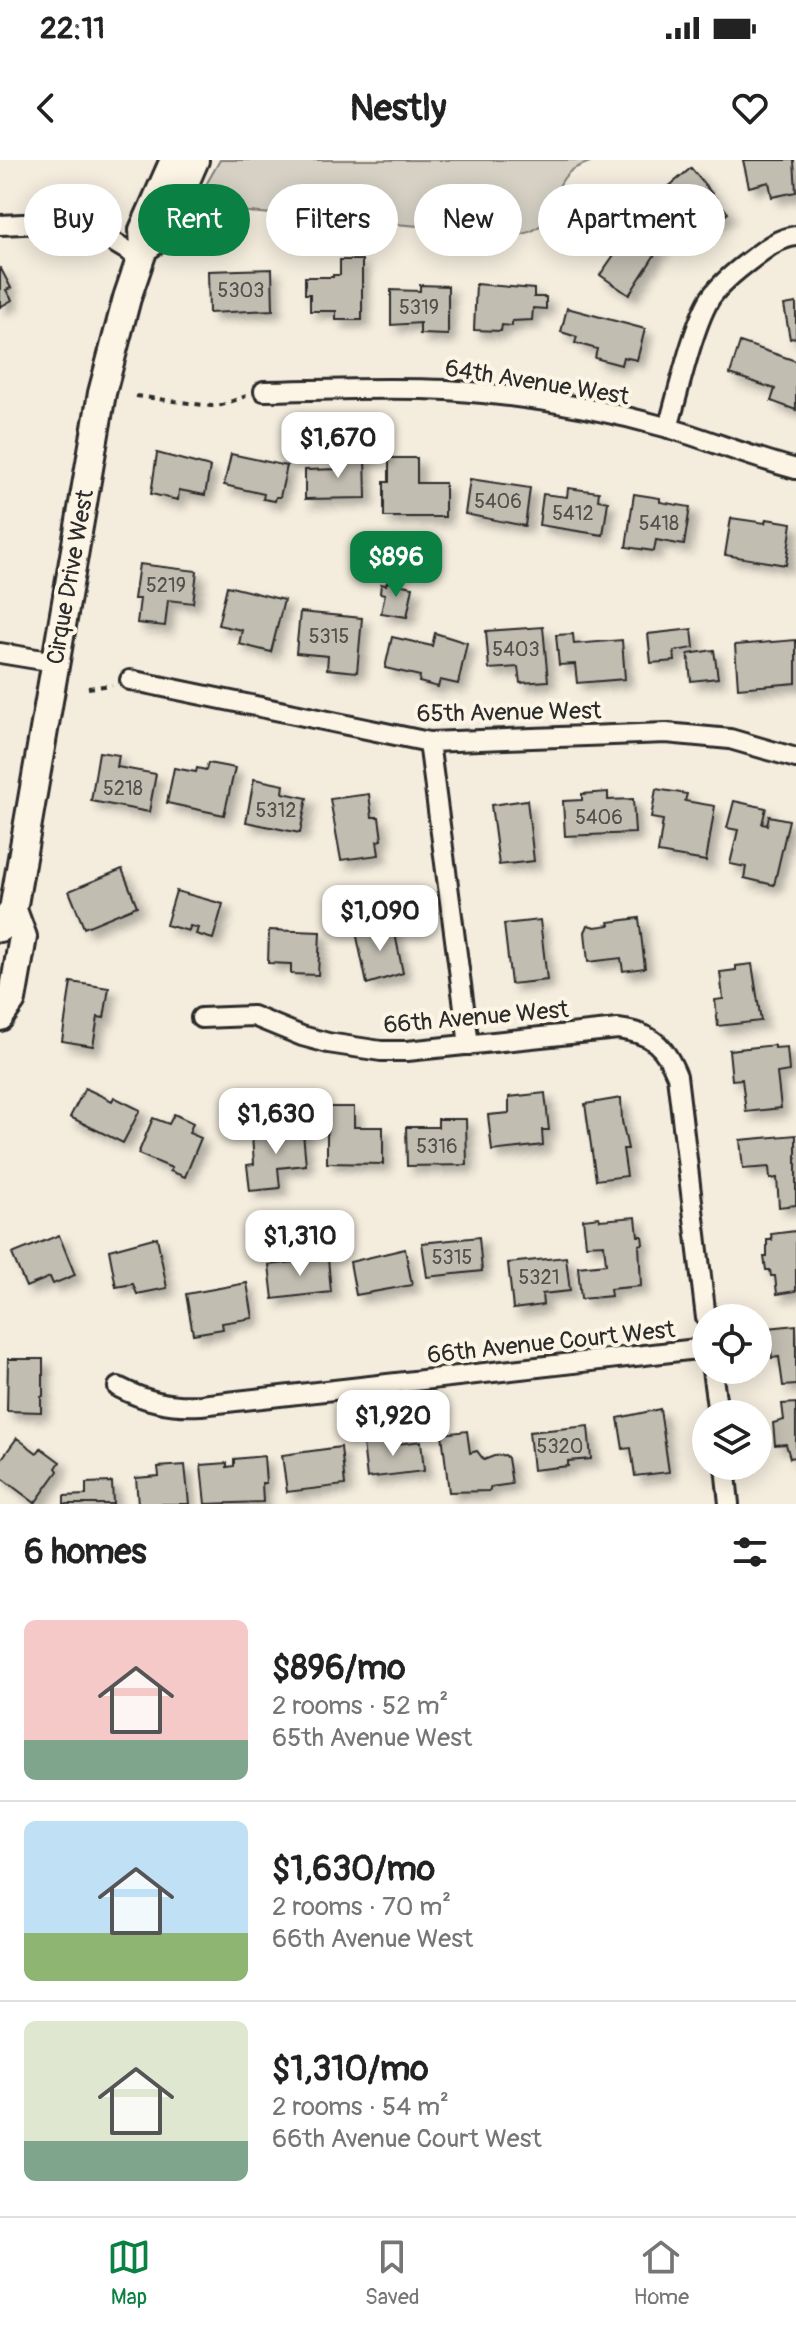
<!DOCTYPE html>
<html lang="en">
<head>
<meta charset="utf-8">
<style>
  :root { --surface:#fff; --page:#f2f2f2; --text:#222; --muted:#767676; --line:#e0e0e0; --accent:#0b8043 }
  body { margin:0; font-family:Pangolin,sans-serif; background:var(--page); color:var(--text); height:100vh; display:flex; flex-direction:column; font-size:30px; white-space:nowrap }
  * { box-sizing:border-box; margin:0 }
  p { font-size:26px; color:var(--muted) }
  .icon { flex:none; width:44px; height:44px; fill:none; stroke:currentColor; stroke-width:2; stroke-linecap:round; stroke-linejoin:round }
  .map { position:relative; height:1344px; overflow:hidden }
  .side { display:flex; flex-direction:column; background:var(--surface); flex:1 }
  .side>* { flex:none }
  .hud { position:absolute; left:24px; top:24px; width:748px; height:72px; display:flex; gap:16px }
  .buttons { position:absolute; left:692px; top:1144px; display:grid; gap:16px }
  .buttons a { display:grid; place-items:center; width:80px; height:80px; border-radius:50%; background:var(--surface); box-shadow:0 4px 20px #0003; font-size:40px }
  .price { position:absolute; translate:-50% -68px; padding:0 18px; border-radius:16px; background:#fff; color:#222; font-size:26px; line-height:52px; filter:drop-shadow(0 2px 4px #0008) }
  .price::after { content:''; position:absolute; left:50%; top:48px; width:24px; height:18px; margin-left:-12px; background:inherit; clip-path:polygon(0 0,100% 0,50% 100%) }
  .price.selected { background:var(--accent); color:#fff }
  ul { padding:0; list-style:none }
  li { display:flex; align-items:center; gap:24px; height:200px; padding:0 24px }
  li+li { border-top:2px solid var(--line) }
  li span { display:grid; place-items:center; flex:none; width:224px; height:160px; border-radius:12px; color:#555 }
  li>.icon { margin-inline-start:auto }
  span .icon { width:96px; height:96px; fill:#fffc; stroke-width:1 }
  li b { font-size:34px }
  h2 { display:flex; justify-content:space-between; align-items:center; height:96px; padding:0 24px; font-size:34px }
  .pill { padding:0 28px; border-radius:36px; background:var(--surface); box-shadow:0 4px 20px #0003; font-size:28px; line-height:72px }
  .pill.selected { background:var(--accent); color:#fff }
  .status { display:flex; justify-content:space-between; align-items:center; height:56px; padding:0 40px; background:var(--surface); direction:ltr }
  .status svg { height:22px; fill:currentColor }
  header { display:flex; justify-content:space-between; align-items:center; height:104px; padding:0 24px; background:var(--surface); font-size:36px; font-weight:800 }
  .tabs { display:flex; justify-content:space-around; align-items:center; height:112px; border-top:2px solid var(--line); background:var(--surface); font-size:22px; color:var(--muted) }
  .tabs a { display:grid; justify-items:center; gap:4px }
  .tabs .selected { color:var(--accent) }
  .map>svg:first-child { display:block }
  .green { fill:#d6d1c4; stroke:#807e78; stroke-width:2 }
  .building { fill:#c2bdb1; stroke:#2b2b2b; stroke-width:2; filter:url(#shadow) }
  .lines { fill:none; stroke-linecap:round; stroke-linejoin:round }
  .minor-casing { stroke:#2b2b2b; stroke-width:24 }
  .secondary-casing { stroke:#2b2b2b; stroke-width:32 }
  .path { stroke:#2b2b2b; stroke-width:4; stroke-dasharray:6 6; stroke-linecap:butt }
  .minor { stroke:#fcf5e5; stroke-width:18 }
  .secondary { stroke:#fcf5e5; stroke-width:26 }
  .labels { text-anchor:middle; stroke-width:8; stroke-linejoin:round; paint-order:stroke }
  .number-label { font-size:20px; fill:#51504c }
  .street-label { font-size:24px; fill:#2b2b2b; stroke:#fcf5e5 }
</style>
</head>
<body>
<div class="status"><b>22:11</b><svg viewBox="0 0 49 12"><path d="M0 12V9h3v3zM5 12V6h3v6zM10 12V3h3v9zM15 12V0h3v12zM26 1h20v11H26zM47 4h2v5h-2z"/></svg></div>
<header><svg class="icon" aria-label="back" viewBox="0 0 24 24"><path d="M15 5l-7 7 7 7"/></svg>Nestly<svg class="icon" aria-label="heart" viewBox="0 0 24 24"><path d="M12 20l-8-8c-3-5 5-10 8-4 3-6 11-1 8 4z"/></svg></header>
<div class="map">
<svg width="796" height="1344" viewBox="0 0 796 1344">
  <defs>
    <filter id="shadow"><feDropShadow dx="7" dy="7" stdDeviation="4" flood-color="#0004"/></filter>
  </defs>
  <rect width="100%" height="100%" fill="#f4edde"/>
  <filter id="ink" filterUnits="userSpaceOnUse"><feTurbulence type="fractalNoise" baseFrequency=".0125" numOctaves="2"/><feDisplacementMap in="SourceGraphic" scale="16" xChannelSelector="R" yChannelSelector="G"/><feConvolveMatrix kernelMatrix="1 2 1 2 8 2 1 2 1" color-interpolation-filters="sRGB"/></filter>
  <g filter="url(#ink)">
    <path class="green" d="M220 0H595C588 3 578 6 572 10 554 24 558 40 549 55 532 84 494 76 468 70L236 51 211 52 194 65 207 23Z"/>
    <path class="building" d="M743 0H794L796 32 772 37 769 22 749 27Z
      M691 8 728 53 706 71 699 62 676 80 648 44Z
      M634 66 661 85 629 135 600 115Z
      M340 100H362V160H336V151H310V134H305V117H333V115H340Z
      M0 107 11 128 6 130 12 140 0 147Z
      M272 109 273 150 209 153 208 111Z
      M476 124 534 129V137H546V149L533 148 532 160 512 161V166L502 165 501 171 474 170Z
      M420 125 448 126V175L420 174V163L391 165V130L420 131Z
      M796 143V177L790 179 784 145Z
      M567 148 645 169 637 200 623 197 621 205 595 198 597 189 575 183 577 177 561 172Z
      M740 182 796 201V250L771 241 775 229 730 214Z
      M157 293 210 307 205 335 179 330 178 340 151 334Z
      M231 294 287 306 280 337H276L275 341 263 339 264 334 224 325Z
      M338 295H365L366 338 305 339V310L338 309Z
      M389 298H417V323H445V357H384V322H389Z
      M470 319 530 328 525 366 465 354Z
      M568 328 599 332 598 340 608 342 603 375 539 365 543 334 567 337Z
      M634 334 660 338V342L690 347 684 385 656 380 654 391 626 387Z
      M731 358 765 363 766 359 792 363 786 405 725 395Z
      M139 404 197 411 193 443 168 440 165 466 137 463 140 439H134Z
      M387 422 413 427 407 457 381 453 385 434 380 433 381 424 386 425Z
      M227 426 284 440 271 492 239 484 242 470 218 465Z
      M300 452 362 458 357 512 327 509 328 496 296 493Z
      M543 467 548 521 520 523 518 507 489 509 486 471Z
      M692 469 694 488 674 491 675 501 651 503 648 474Z
      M435 473 467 483 458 524 440 520 438 527 419 522 420 516 385 508 392 477 432 486Z
      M573 474 574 484 622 480 625 519 577 523 575 504 559 505 556 475Z
      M796 480V523L738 528 735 485Z
      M714 490 718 518 691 521 688 494Z
      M99 592 119 595 117 607 156 614 149 652 91 641Z
      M208 603 235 608 224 655 167 643 174 608 196 612 197 608 206 610Z
      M254 619 284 625 283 633 307 638 300 673 246 662Z
      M656 629 687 634 685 641 715 646 706 701 658 693 663 660 651 658Z
      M608 632V640L633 639 635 673 565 676 563 641 582 640V634Z
      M369 634 372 657H379L382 680 377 681 379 695 341 700 330 639Z
      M527 640 534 701 499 705 491 645Z
      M734 641 766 648 762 664 767 665 769 656 789 660 774 725 744 718 746 707 730 704 738 670 727 668Z
      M122 709 137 746 84 768 69 731Z
      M176 731 223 744 213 779 196 774 198 768 190 766 189 771 166 765Z
      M639 758 645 808 623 811 621 798 588 802 585 772 588 765 595 767 610 765 609 762Z
      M540 760 547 820 511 824 504 764Z
      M393 764 403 813 367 824 356 772Z
      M269 770 320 772 318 815 291 814V804L268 803Z
      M752 804 761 861 718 866 715 840 723 839 720 812 736 810V806Z
      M71 822 109 828 104 858 98 857 93 886 62 881Z
      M775 885V888L787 887 789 911 777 913 781 948 746 952 742 919 732 920 729 890Z
      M85 928 112 941 114 937 140 950 123 983 70 957Z
      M545 933 549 970H542L543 985 492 991 488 955 509 953V937Z
      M621 938 622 961 628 989H623L627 1016 596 1020 585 944Z
      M327 947H354V967H383V1004L327 1003Z
      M174 954 193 963 189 973 201 978 185 1017 170 1011 172 1008 138 994 153 958 169 964Z
      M438 959H466L467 1005 407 1006 406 967H438Z
      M302 962 306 1005 278 1008 280 1028 250 1031 247 1005 254 1004 252 976 278 974 277 965Z
      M796 975V1045L779 1047 777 1018 770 1019 769 1007 743 1009 740 980Z
      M599 1057 600 1060 636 1057 638 1076H642L643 1084 639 1085 641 1126 610 1129 611 1136 581 1139 578 1107 606 1104 604 1084 586 1085 583 1059Z
      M796 1071V1131L777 1134 775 1116H771L770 1110H766L764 1097H767V1080H772L771 1074Z
      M59 1075 75 1115 53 1124 50 1117 26 1127 12 1094Z
      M157 1077 167 1128 137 1134 133 1124 116 1127 109 1090Z
      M479 1077 482 1111 427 1117 422 1083Z
      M405 1089 412 1125 356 1135 350 1102Z
      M566 1097 570 1131 542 1134 543 1145 513 1149 508 1103Z
      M328 1098 331 1132 273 1139 269 1105Z
      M247 1123 253 1158 222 1163 223 1169 193 1174 186 1134Z
      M796 1165V1225L783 1226 779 1197 772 1198 768 1168Z
      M8 1199H43V1236L41 1237V1252L7 1251Z
      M796 1243V1297L790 1298 786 1284 775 1285 773 1263 784 1260 782 1244Z
      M660 1249 669 1312 635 1316 631 1288 623 1289 618 1258Z
      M588 1266 591 1299 568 1301V1306L533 1310 529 1272Z
      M467 1271 470 1293 477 1291 484 1300 494 1296 505 1295 508 1298 512 1324 491 1327 489 1331 449 1332 442 1274Z
      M17 1278 37 1293 41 1288 60 1302 56 1308 58 1311 35 1343 0 1317V1301Z
      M389 1280 390 1285 421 1281 424 1311 367 1318 363 1283Z
      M341 1287 345 1325 287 1332 282 1295Z
      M264 1296 266 1323H262L263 1342 205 1344 201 1305 227 1303V1307L234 1306V1299Z
      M185 1305 189 1344H138L136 1318 159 1316 158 1307Z
      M112 1322 113 1344H64V1336L86 1335V1323Z"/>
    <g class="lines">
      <g class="minor-casing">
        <path id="minor" d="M0 65 45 63 105 77 140 98
          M264 231C325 230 386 227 447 230 520 235 598 248 669 268 712 281 753 298 796 309
          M668 268C678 234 693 165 711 137 722 122 737 110 752 99 766 88 779 78 796 76
          M0 493 55 502
          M130 520 429 582 666 573 730 579 796 598
          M429 582 469 885
          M201 858 253 856 302 876 328 883 381 891H407L618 869C652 873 665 886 677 916L706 1158
          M712 1210 718 1254
          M118 1227C145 1241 170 1247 201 1245L706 1188
          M725 1306 729 1344"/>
      </g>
      <g class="secondary-casing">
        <path id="secondary" d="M144 88 162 76 195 0
          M0 768 13 750 102 233 127 138 144 88 143 70 174 0
          M0 857 12 840 23 777 13 750"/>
      </g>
      <path class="path" d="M136 236 211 246 222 245 246 236
        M88 528 112 525"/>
      <use href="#minor" class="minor"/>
      <use href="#secondary" class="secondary"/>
    </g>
  </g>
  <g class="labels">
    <g class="number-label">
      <text x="241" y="137">5303</text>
      <text x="419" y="154">5319</text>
      <text x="498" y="348">5406</text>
      <text x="573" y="360">5412</text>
      <text x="659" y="370">5418</text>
      <text x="166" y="432">5219</text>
      <text x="329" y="483">5315</text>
      <text x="516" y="496">5403</text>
      <text x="123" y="635">5218</text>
      <text x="276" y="657">5312</text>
      <text x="599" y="664">5406</text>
      <text x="437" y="993">5316</text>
      <text x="452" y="1104">5315</text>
      <text x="539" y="1124">5321</text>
      <text x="560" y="1293">5320</text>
    </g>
    <g class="street-label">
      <text transform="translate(537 222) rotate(9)" y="8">64th Avenue West</text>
      <text transform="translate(70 417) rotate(-80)" y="8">Cirque Drive West</text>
      <text transform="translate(509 552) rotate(-1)" y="8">65th Avenue West</text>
      <text transform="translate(476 857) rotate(-5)" y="8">66th Avenue West</text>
      <text transform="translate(551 1182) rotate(-6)" y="8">66th Avenue Court West</text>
    </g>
  </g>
</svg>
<div class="buttons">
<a><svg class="icon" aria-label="locate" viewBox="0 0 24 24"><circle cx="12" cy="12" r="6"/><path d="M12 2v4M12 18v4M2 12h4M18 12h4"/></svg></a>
<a><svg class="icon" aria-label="layers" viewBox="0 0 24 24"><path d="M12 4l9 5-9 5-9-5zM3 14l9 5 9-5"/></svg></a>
</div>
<b class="price" style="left:338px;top:320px">$1,670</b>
<b class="price selected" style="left:396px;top:439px">$896</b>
<b class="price" style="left:380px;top:793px">$1,090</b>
<b class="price" style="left:276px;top:996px">$1,630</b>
<b class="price" style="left:300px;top:1118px">$1,310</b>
<b class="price" style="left:393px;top:1298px">$1,920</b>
<div class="hud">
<a class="pill">Buy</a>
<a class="pill selected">Rent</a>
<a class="pill">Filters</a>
<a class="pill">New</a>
<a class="pill">Apartment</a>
</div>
</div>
<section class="side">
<h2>6 homes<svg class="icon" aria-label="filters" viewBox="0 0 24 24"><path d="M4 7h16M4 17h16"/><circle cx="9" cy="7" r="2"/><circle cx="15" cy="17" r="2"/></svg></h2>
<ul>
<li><span style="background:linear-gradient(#f6c9c9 75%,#7fa58c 0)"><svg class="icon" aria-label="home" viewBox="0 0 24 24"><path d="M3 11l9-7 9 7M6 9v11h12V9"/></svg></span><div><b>$896/mo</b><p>2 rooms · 52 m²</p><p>65th Avenue West</p></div></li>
<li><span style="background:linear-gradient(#bfe0f5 70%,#8fb573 0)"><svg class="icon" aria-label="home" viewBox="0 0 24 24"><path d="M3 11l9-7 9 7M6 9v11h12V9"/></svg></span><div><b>$1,630/mo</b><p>2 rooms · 70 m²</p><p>66th Avenue West</p></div></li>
<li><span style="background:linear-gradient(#dfe7d0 75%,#7fa58c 0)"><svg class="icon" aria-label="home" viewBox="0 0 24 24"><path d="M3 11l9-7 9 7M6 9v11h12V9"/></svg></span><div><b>$1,310/mo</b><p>2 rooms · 54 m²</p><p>66th Avenue Court West</p></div></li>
</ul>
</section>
<nav class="tabs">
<a class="selected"><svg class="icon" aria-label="map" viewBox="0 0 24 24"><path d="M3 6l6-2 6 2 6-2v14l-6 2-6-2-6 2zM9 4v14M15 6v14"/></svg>Map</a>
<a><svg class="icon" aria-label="saved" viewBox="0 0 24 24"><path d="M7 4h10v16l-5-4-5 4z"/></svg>Saved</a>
<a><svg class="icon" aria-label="home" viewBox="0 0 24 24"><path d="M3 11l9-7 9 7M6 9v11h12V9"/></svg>Home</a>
</nav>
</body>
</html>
